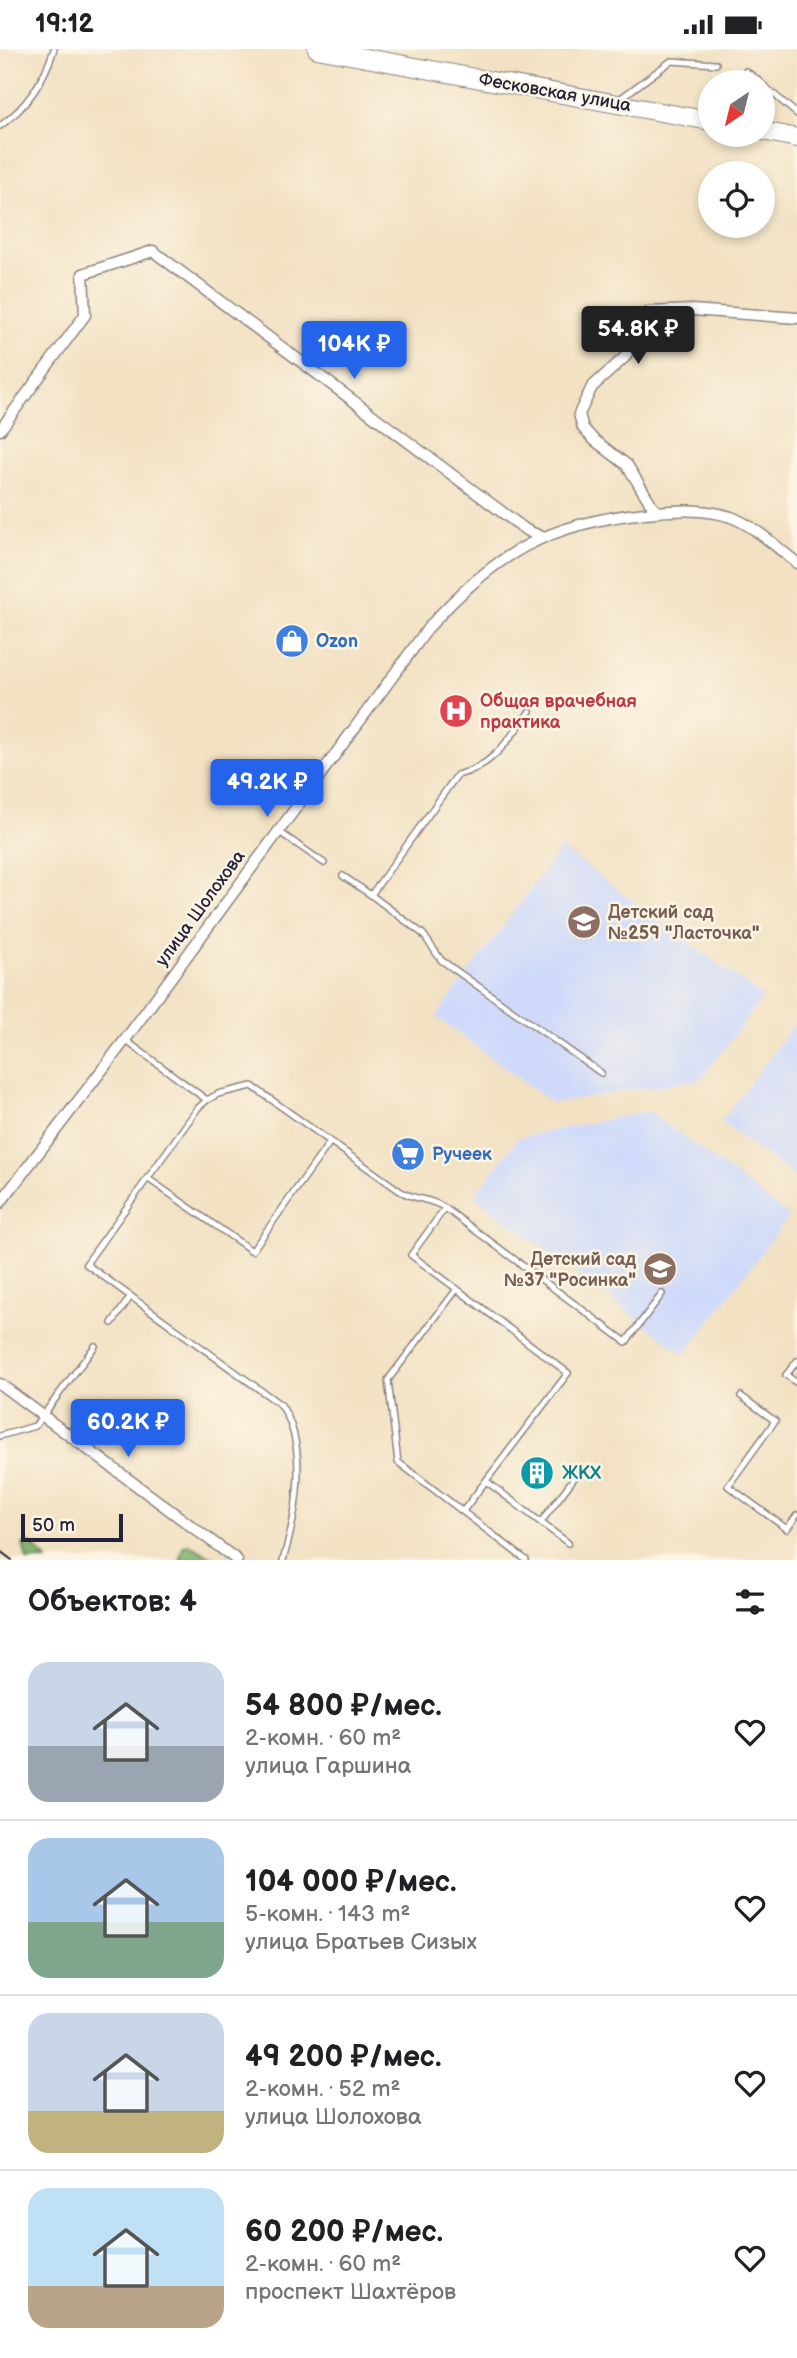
<!DOCTYPE html>
<html lang="ru">
<head>
<meta charset="utf-8">
<style>
  :root { --surface:#fff; --page:#f2f2f2; --text:#202124; --muted:#757577; --line:#e0e0e0; --accent:#2563eb }
  body { margin:0; font-family:"Balsamiq Sans",sans-serif; background:var(--page); color:var(--text); height:100vh; display:flex; flex-direction:column; font-size:26px; white-space:nowrap }
  * { box-sizing:border-box; margin:0 }
  p { font-size:23px; color:var(--muted) }
  .icon { flex:none; width:38px; height:38px; fill:none; stroke:currentColor; stroke-width:2; stroke-linecap:round; stroke-linejoin:round }
  .map { position:relative; height:1511px; overflow:hidden }
  .details { display:flex; flex-direction:column; background:var(--surface); flex:1 }
  .details>* { flex:none }
  .needle { width:46px; rotate:215deg }
  .fabs { position:absolute; left:698px; top:21px; display:grid; gap:14px }
  .fabs a { display:grid; place-items:center; width:77px; height:77px; border-radius:50%; background:var(--surface); box-shadow:0 4px 10px #0003; font-size:35px }
  .scale { position:absolute; left:21px; bottom:18px; width:102px; box-sizing:border-box; padding-left:7px; border:4px solid #22223b; border-top:0; font-size:19px; line-height:24px; white-space:nowrap; color:#22223b; -webkit-text-stroke:5px #fcf5e5; paint-order:stroke }
  .price { position:absolute; translate:-50% -60px; padding:0 16px; border-radius:7px; background:var(--accent); color:#fff; font-size:23px; line-height:46px; filter:drop-shadow(0 2px 4px #0008) }
  .price::after { content:''; position:absolute; left:50%; top:42px; width:21px; height:16px; margin-left:-10px; background:inherit; clip-path:polygon(0 0,100% 0,50% 100%) }
  .price.on { background:#222; color:#fff }
  ul { padding:0; list-style:none }
  li { display:flex; align-items:center; gap:21px; height:175px; padding:0 28px }
  li+li { border-top:2px solid var(--line) }
  li span { display:grid; place-items:center; flex:none; width:196px; height:140px; border-radius:21px; color:#555 }
  li>.icon { margin-inline-start:auto }
  span .icon { width:84px; height:84px; fill:#fffc; stroke-width:1 }
  li b { font-size:30px }
  h2 { display:flex; justify-content:space-between; align-items:center; height:84px; padding:0 28px; font-size:30px }
  .status { display:flex; justify-content:space-between; align-items:center; height:49px; padding:0 35px; background:var(--surface); direction:ltr }
  .status svg { height:19px; fill:currentColor }
  .map>svg:first-child { display:block }
  .built { fill:#cfdafa }
  .forest { fill:#86b66f; stroke:#546c55; stroke-width:2 }
  .lines { fill:none; stroke-linecap:round; stroke-linejoin:round }
  .lane-casing { stroke:#8a827e; stroke-width:8 }
  .street-casing { stroke:#8a827e; stroke-width:13 }
  .primary-casing { stroke:#8a827e; stroke-width:20 }
  .lane { stroke:#fff; stroke-width:5 }
  .street { stroke:#fff; stroke-width:10 }
  .primary { stroke:#fff; stroke-width:18 }
  .tram { stroke:#22223b; stroke-width:2 }
  .labels { text-anchor:middle; stroke-width:5; stroke-linejoin:round; paint-order:stroke }
  .street-label { font-size:18px; fill:#22223b; stroke:#fcf5e5 }
  .shop-label { font-size:18px; font-weight:bold; fill:#366cbe; stroke:#fcf5e5; text-anchor:start }
  .health-label { font-size:18px; font-weight:bold; fill:#be3a42; stroke:#fcf5e5; text-anchor:start }
  .education-label { font-size:18px; font-weight:bold; fill:#785e54; stroke:#fcf5e5; text-anchor:start }
  .culture-label { font-size:18px; font-weight:bold; fill:#0d838f; stroke:#fcf5e5; text-anchor:start }
</style>
</head>
<body>
<div class="status"><b>19:12</b><svg viewBox="0 0 49 12"><path d="M0 12V9h3v3zM5 12V6h3v6zM10 12V3h3v9zM15 12V0h3v12zM26 1h20v11H26zM47 4h2v5h-2z"/></svg></div>
<div class="map">
<svg width="797" height="1511" viewBox="0 0 797 1511">
  <rect width="100%" height="100%" fill="#fcf5e5"/>
  <filter id="ink" filterUnits="userSpaceOnUse"><feTurbulence type="fractalNoise" baseFrequency=".0143" numOctaves="2"/><feDisplacementMap in="SourceGraphic" scale="14" xChannelSelector="R" yChannelSelector="G"/><feConvolveMatrix kernelMatrix="1 2 1 2 8 2 1 2 1" color-interpolation-filters="sRGB"/></filter>
  <filter id="wash" filterUnits="userSpaceOnUse"><feTurbulence type="fractalNoise" baseFrequency=".00686" numOctaves="4" result="noise"/><feDisplacementMap in="SourceGraphic" scale="28" xChannelSelector="R" yChannelSelector="G"/><feGaussianBlur stdDeviation="1.57" result="paint"/><feColorMatrix in="noise" values="0 0 0 0 0 0 0 0 0 0 0 0 0 0 0 0 0 1.4 0 .05"/><feComposite in="paint" operator="in"/></filter>
  <g filter="url(#wash)">
    <rect width="100%" height="100%" fill="#f2e1c2"/>
    <path class="built" d="M561 799 763 948 702 1030 552 1054 436 968Z
      M797 971V1130L721 1073Z
      M649 1062 789 1167 685 1306 474 1147 518 1089Z"/>
    <path class="forest" d="M30 1494 47 1511H27L23 1495Z
      M189 1495 216 1511H180L183 1497Z"/>
  </g>
  <g filter="url(#ink)">
    <g class="lines">
      <g class="lane-casing">
        <path id="lane" d="M746 22 760 33
          M763 36 797 65
          M617 52 671 12 716 15
          M0 77C27 58 44 32 54 0
          M278 782 324 814
          M343 827 371 846 457 726C493 718 509 690 530 662
          M371 846 423 885 441 911 601 1024
          M125 991 207 1051 218 1045 252 1037 400 1142C414 1151 430 1149 445 1159L411 1206 457 1240 388 1331 398 1413 526 1511
          M207 1051 198 1059 86 1215 281 1356C309 1398 297 1465 283 1511
          M147 1129 252 1202 330 1093
          M445 1159 626 1293 662 1245
          M457 1240 568 1324 463 1462
          M112 1274 131 1247
          M797 1312 786 1326 797 1334
          M741 1347 775 1372 728 1437 787 1480 797 1466
          M0 1387 35 1377 95 1297
          M486 1432 568 1494
          M541 1473 577 1425"/>
      </g>
      <g class="street-casing">
        <path id="street" d="M0 381 85 266 83 225 153 202 526 481 542 488
          M656 463 627 416 593 390 583 379 579 365 592 338 625 308 649 263 692 261 797 269
          M0 1154 125 991 429 578C494 505 548 474 645 464 673 461 704 459 731 468 755 477 776 498 797 514
          M0 1335 237 1511"/>
      </g>
      <g class="primary-casing">
        <path id="primary" d="M317 0 710 72
          M763 82 797 89"/>
      </g>
      <use href="#lane" class="lane"/>
      <use href="#street" class="street"/>
      <use href="#primary" class="primary"/>
      <path class="tram" d="M0 1502 12 1511"/>
    </g>
  </g>
  <defs>
    <g id="shop-disc" transform="scale(1.75)"><circle r="9.5" fill="#3f7fe0" stroke="#fcf5e5"/><path d="M-5-2.5h2.3a2.7 3.5 0 0 1 5.4 0H5L5.5 6h-11ZM-1.5-2.5h3a1.5 2.3 0 0 0-3 0Z" fill="#fff"/></g>
    <g id="hospital-disc" transform="scale(1.75)"><circle r="9.5" fill="#e0444e" stroke="#fcf5e5"/><path d="M-5-5h3v3.5h4V-5h3V5h-3V1.5h-4V5h-3Z" fill="#fff"/></g>
    <g id="school-disc" transform="scale(1.75)"><circle r="9.5" fill="#8d6e63" stroke="#fcf5e5"/><path d="M0-5L7-2L0 1L-7-2ZM-4 1L0 2.5L4 1V4Q0 6-4 4Z" fill="#fff"/></g>
    <g id="supermarket-disc" transform="scale(1.75)"><circle r="9.5" fill="#3f7fe0" stroke="#fcf5e5"/><path d="M-6-5.5h2.5l.6 2H6L4.5 2H-2.5L-4.4-4H-6ZM-1.5 3.2a1.3 1.3 0 1 0 .1 0ZM3 3.2a1.3 1.3 0 1 0 .1 0Z" fill="#fff"/></g>
    <g id="building-disc" transform="scale(1.75)"><circle r="9.5" fill="#0f9aa8" stroke="#fcf5e5"/><path d="M-4-6H4V6H1V3H-1V6H-4ZM-2.5-4.3h1.7v1.8h-1.7ZM.8-4.3h1.7v1.8H.8ZM-2.5-1h1.7V.8h-1.7ZM.8-1h1.7V.8H.8Z" fill="#fff"/></g>
  </defs>
  <g fill-rule="evenodd">
    <use href="#shop-disc" x="292" y="592"/>
    <use href="#hospital-disc" x="456" y="662"/>
    <use href="#school-disc" x="584" y="873"/>
    <use href="#supermarket-disc" x="408" y="1105"/>
    <use href="#school-disc" x="660" y="1220"/>
    <use href="#building-disc" x="537" y="1424"/>
  </g>
  <g class="labels">
    <g class="street-label">
      <text transform="translate(555 43) rotate(10)" y="6">Фесковская улица</text>
      <text transform="translate(200 859) rotate(-54)" y="6">улица Шолохова</text>
    </g>
    <g class="shop-label">
      <text x="316" y="598">Ozon</text>
      <text x="432" y="1111">Ручеек</text>
    </g>
    <g class="health-label">
      <text x="480" y="658">Общая врачебная<tspan x="480" dy="21">практика</tspan></text>
    </g>
    <g class="education-label">
      <text x="608" y="869">Детский сад<tspan x="608" dy="21">№259 "Ласточка"</tspan></text>
      <text x="636" y="1216" text-anchor="end">Детский сад<tspan x="636" dy="21">№37 "Росинка"</tspan></text>
    </g>
    <g class="culture-label">
      <text x="562" y="1430">ЖКХ</text>
    </g>
  </g>
</svg>
<div class="fabs">
<a><svg class="needle" viewBox="-14 -14 28 28"><path d="M0-13l5 13h-10z" fill="#e53935"/><path d="M0 13l5-13h-10z" fill="#757577"/></svg></a>
<a><svg class="icon" aria-label="locate" viewBox="0 0 24 24"><circle cx="12" cy="12" r="6"/><path d="M12 2v4M12 18v4M2 12h4M18 12h4"/></svg></a>
</div>
<div class="scale">50 m</div>
<b class="price on" style="left:638px;top:317px">54.8K ₽</b>
<b class="price" style="left:354px;top:332px">104K ₽</b>
<b class="price" style="left:267px;top:770px">49.2K ₽</b>
<b class="price" style="left:128px;top:1410px">60.2K ₽</b>
</div>
<section class="details">
<h2>Объектов: 4<svg class="icon" aria-label="filters" viewBox="0 0 24 24"><path d="M4 7h16M4 17h16"/><circle cx="9" cy="7" r="2"/><circle cx="15" cy="17" r="2"/></svg></h2>
<ul>
<li><span style="background:linear-gradient(#c9d6e8 60%,#9aa5b1 0)"><svg class="icon" aria-label="home" viewBox="0 0 24 24"><path d="M3 11l9-7 9 7M6 9v11h12V9"/></svg></span><div><b>54 800 ₽/мес.</b><p>2-комн. · 60 m²</p><p>улица Гаршина</p></div><svg class="icon" aria-label="heart" viewBox="0 0 24 24"><path d="M12 20l-8-8c-3-5 5-10 8-4 3-6 11-1 8 4z"/></svg></li>
<li><span style="background:linear-gradient(#a9c7e8 60%,#7fa58c 0)"><svg class="icon" aria-label="home" viewBox="0 0 24 24"><path d="M3 11l9-7 9 7M6 9v11h12V9"/></svg></span><div><b>104 000 ₽/мес.</b><p>5-комн. · 143 m²</p><p>улица Братьев Сизых</p></div><svg class="icon" aria-label="heart" viewBox="0 0 24 24"><path d="M12 20l-8-8c-3-5 5-10 8-4 3-6 11-1 8 4z"/></svg></li>
<li><span style="background:linear-gradient(#c9d6e8 70%,#c2b280 0)"><svg class="icon" aria-label="home" viewBox="0 0 24 24"><path d="M3 11l9-7 9 7M6 9v11h12V9"/></svg></span><div><b>49 200 ₽/мес.</b><p>2-комн. · 52 m²</p><p>улица Шолохова</p></div><svg class="icon" aria-label="heart" viewBox="0 0 24 24"><path d="M12 20l-8-8c-3-5 5-10 8-4 3-6 11-1 8 4z"/></svg></li>
<li><span style="background:linear-gradient(#bfe0f5 70%,#b9a48a 0)"><svg class="icon" aria-label="home" viewBox="0 0 24 24"><path d="M3 11l9-7 9 7M6 9v11h12V9"/></svg></span><div><b>60 200 ₽/мес.</b><p>2-комн. · 60 m²</p><p>проспект Шахтёров</p></div><svg class="icon" aria-label="heart" viewBox="0 0 24 24"><path d="M12 20l-8-8c-3-5 5-10 8-4 3-6 11-1 8 4z"/></svg></li>
</ul>
</section>
</body>
</html>
